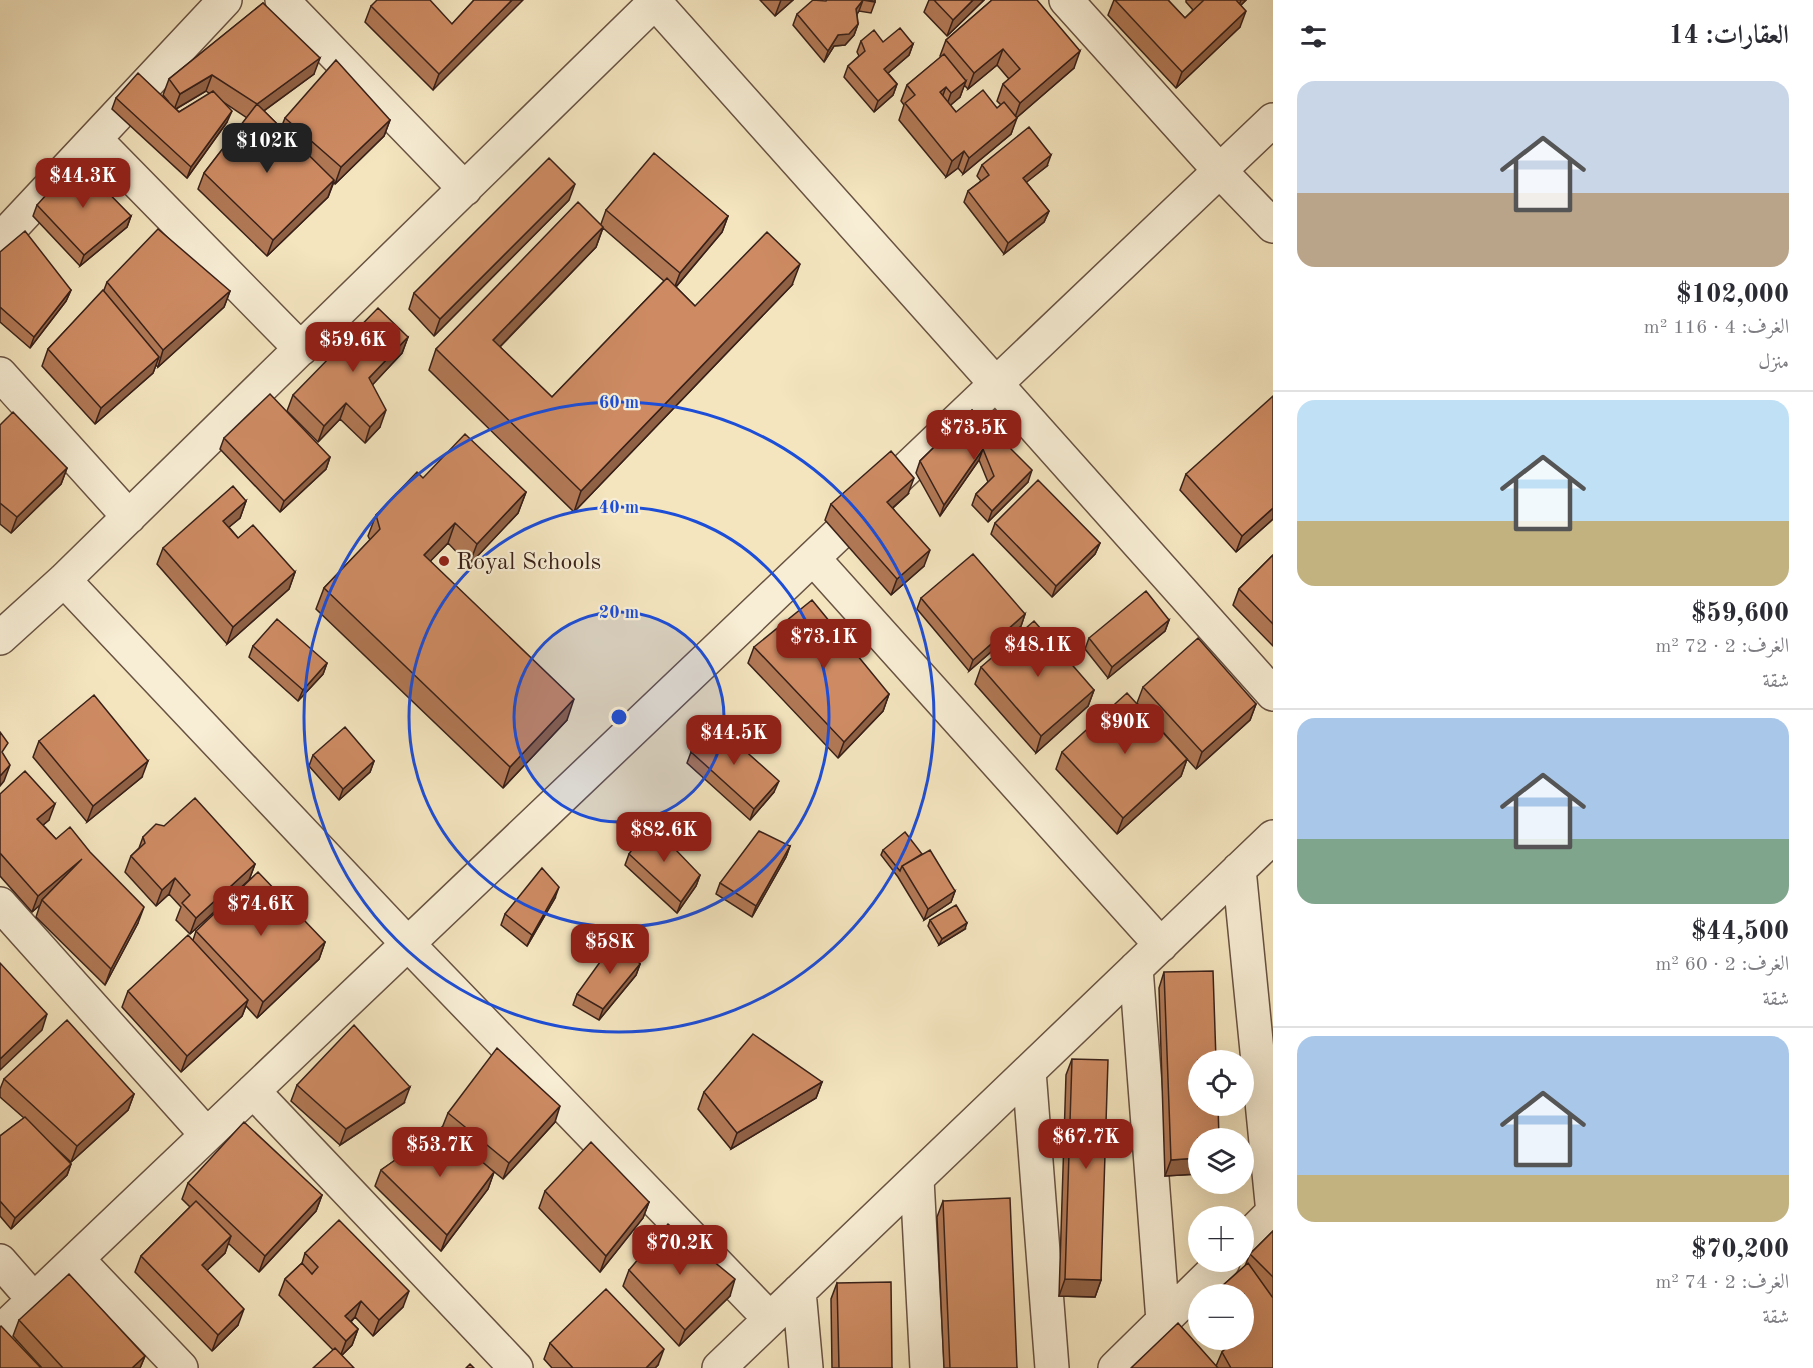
<!DOCTYPE html>
<html lang="ar">
<head>
<meta charset="utf-8">
<style>
  :root { --surface:#fff; --page:#f7f7f7; --text:#2b2b33; --muted:#7c7c81; --line:#e1e1e2; --accent:#8f2418 }
  body { margin:0; font-family:"Old Standard TT",Amiri,serif; background:var(--page); color:var(--text); direction:rtl; height:100vh; display:flex; flex-direction:column; font-size:22px; white-space:nowrap }
  * { box-sizing:border-box; margin:0 }
  p { font-size:20px; color:var(--muted) }
  .icon { flex:none; width:33px; height:33px; fill:none; stroke:currentColor; stroke-width:2; stroke-linecap:round; stroke-linejoin:round }
  .map { position:relative; flex:1; overflow:hidden; direction:ltr }
  .drawer { display:flex; flex-direction:column; background:var(--surface); width:540px }
  .drawer>* { flex:none }
  .fabs { position:absolute; left:1188px; top:1050px; display:grid; gap:12px }
  .fabs a { display:grid; place-items:center; width:66px; height:66px; border-radius:50%; background:var(--surface); box-shadow:0 6px 24px #0002; font-size:30px }
  .price { position:absolute; translate:-50% -51px; padding:0 14px; border-radius:12px; background:var(--accent); color:#fff; font-size:20px; line-height:39px; filter:drop-shadow(0 2px 3px #0008) }
  .price::after { content:''; position:absolute; left:50%; top:36px; width:18px; height:14px; margin-left:-9px; background:inherit; clip-path:polygon(0 0,100% 0,50% 100%) }
  .price.selected { background:#222; color:#fff }
  ul { padding:0; list-style:none }
  li { display:grid; align-content:center; gap:12px; height:318px; padding:0 24px }
  li+li { border-top:2px solid var(--line) }
  li span { display:grid; place-items:center; height:186px; border-radius:18px; color:#555 }
  li>.icon { margin-inline-start:auto }
  span .icon { width:108px; height:108px; fill:#fffc; stroke-width:1 }
  li b { font-size:26px }
  h2 { display:flex; justify-content:space-between; align-items:center; height:72px; padding:0 24px; font-size:26px }
  main { display:flex; flex:1; min-height:0 }
  .map>svg:first-child { display:block }
  .lines { fill:none; stroke-linecap:round; stroke-linejoin:round }
  .minor-casing { stroke:#685242; stroke-width:36 }
  .minor { stroke:#f8eed5; stroke-width:33 }
  .wall { fill:#b17855; stroke:#392119; stroke-width:1.5; fill-rule:evenodd }
  .shaded-wall { fill:#906145; stroke:#392119; stroke-width:1.5 }
  .building { fill:#ce8b63; stroke:#392119; stroke-width:1.5 }
  .ring { fill:none; stroke:#1d4ed8; stroke-width:3 }
  .poi-dot { fill:#8f2418; stroke:#f8eed5; stroke-width:2 }
  .labels { text-anchor:middle; stroke-width:4.5; stroke-linejoin:round; paint-order:stroke }
  .poi-label { font-size:24px; fill:#392119; stroke:#f8eed5; text-anchor:start }
  .centre { fill:#1d4ed8; stroke:#f8eed5; stroke-width:3 }
  .ring-label { font-size:18px; text-anchor:middle; font-weight:bold; fill:#1d4ed8; stroke:#f8eed5; stroke-width:4.5; stroke-linejoin:round; paint-order:stroke }
</style>
</head>
<body>
<main>
<section class="drawer">
<h2>العقارات: 14<svg class="icon" aria-label="filters" viewBox="0 0 24 24"><path d="M4 7h16M4 17h16"/><circle cx="9" cy="7" r="2"/><circle cx="15" cy="17" r="2"/></svg></h2>
<ul>
<li><span style="background:linear-gradient(#c9d6e8 60%,#b9a48a 0)"><svg class="icon" aria-label="home" viewBox="0 0 24 24"><path d="M3 11l9-7 9 7M6 9v11h12V9"/></svg></span><div><b>$102,000</b><p>الغرف: 4 · 116 m²</p><p>منزل</p></div></li>
<li><span style="background:linear-gradient(#bfe0f5 65%,#c2b280 0)"><svg class="icon" aria-label="home" viewBox="0 0 24 24"><path d="M3 11l9-7 9 7M6 9v11h12V9"/></svg></span><div><b>$59,600</b><p>الغرف: 2 · 72 m²</p><p>شقة</p></div></li>
<li><span style="background:linear-gradient(#a9c7e8 65%,#7fa58c 0)"><svg class="icon" aria-label="home" viewBox="0 0 24 24"><path d="M3 11l9-7 9 7M6 9v11h12V9"/></svg></span><div><b>$44,500</b><p>الغرف: 2 · 60 m²</p><p>شقة</p></div></li>
<li><span style="background:linear-gradient(#a9c7e8 75%,#c2b280 0)"><svg class="icon" aria-label="home" viewBox="0 0 24 24"><path d="M3 11l9-7 9 7M6 9v11h12V9"/></svg></span><div><b>$70,200</b><p>الغرف: 2 · 74 m²</p><p>شقة</p></div></li>
</ul>
</section>
<div class="map">
<svg width="1273" height="1368" viewBox="0 0 1273 1368">
  <rect width="100%" height="100%" fill="#f4e5bf"/>
  <filter id="stains"><feTurbulence type="fractalNoise" baseFrequency=".00333" numOctaves="4"/><feColorMatrix values="0 0 0 0 .2 0 0 0 0 .09 0 0 0 0 .02 0 0 0 .5 -.17"/></filter>
  <radialGradient id="worn" r=".72"><stop offset=".6" stop-color="#630" stop-opacity="0"/><stop offset="1" stop-color="#630" stop-opacity=".3"/></radialGradient>
  <g class="lines">
    <g class="minor-casing">
      <path id="minor" d="M282 0 465 189
        M653 0 1273 694
        M1066 0 1220 171 1273 226
        M95 139 301 349
        M0 240 225 0
        M0 374 129 517
        M813 558 1161 945
        M64 580 408 944 770 1319
        M0 638 64 580 655 2
        M1239 869 1273 1213
        M0 904 207 1135
        M1136 968 1163 1321
        M1029 1071 1052 1368
        M253 1091 516 1368
        M917 1179 927 1368
        M1244 1241 1273 1212
        M77 1259 181 1368
        M0 1261 34 1300
        M799 1291 806 1368
        M0 1332 1273 120
        M719 1368 1273 837
        M1115 1368 1223 1262"/>
    </g>
    <use href="#minor" class="minor"/>
  </g>
  <path class="wall" d="M474 0 433 90 365 22 371 6 452 24Z
    M760 0H793L775 16Z
    M875 0V2L871 13 859 11 857 14 858 24 854 35 845 45 834 46 824 62 793 25 797 14 826 1Z
    M929 0H984L947 36 924 12Z
    M992 0 1074 68 1016 118 1011 134 963 174 958 168 946 177 899 120 904 105 901 101 907 85 941 57 940 56 946 40ZM997 65 1009 79 1003 84 997 101 1001 105 997 108 956 112 950 105 960 97 964 85 968 89Z
    M1114 0H1168L1185 18 1193 10 1186 2V0H1246L1241 5 1240 27 1176 88 1108 15Z
    M263 3 314 74 264 111 281 128 285 118 390 120 384 136 335 184 334 182 328 197 267 256 198 189 204 173 247 118 223 102 227 122 187 178 112 109 116 98 168 101 163 95 169 79ZM206 91 210 94 179 112 176 109Z
    M861 41 913 44 909 55 888 73 897 84 893 95 874 112 844 77 848 66 859 56 857 52Z
    M982 165 1047 166 1026 182 1049 211 1044 222 1004 254 964 202 968 191 981 181 977 176Z
    M569 200 434 336 409 309 414 293Z
    M37 205 131 216 127 227 80 266 33 216Z
    M606 210 728 216 722 232 676 287 695 306 792 285 574 512 429 370 436 349 601 224ZM603 228 664 281 552 397 500 347 596 247Z
    M0 252 71 290 66 301 30 348 0 322Z
    M107 282 230 291 224 307 158 367 156 365 153 373 95 424 42 366 48 349 104 290Z
    M408 337 402 353 372 385 380 427 365 443 340 419 318 442 287 411 293 395Z
    M972 410 1028 482 988 522 972 505 976 494 988 482 979 460 940 516 916 473 920 461Z
    M0 425 67 468 61 484 11 533 0 524Z
    M224 438 330 457 326 469 280 512 220 449Z
    M1186 474 1273 519 1236 552 1180 490Z
    M423 478 526 492 518 513 469 565 448 543 430 561 567 720 503 788 316 609 324 588 370 540 368 536 376 515Z
    M908 494 893 508 924 566 891 595 825 520 831 504Z
    M246 501 240 518 229 527 238 538 295 572 289 589 227 644 157 564 163 548Z
    M995 523 1100 543 1095 554 1052 597 991 534Z
    M1273 555V646L1233 605 1239 589Z
    M921 598 1025 614 1021 626 969 671 917 609Z
    M1169 620 1165 631 1108 678 1085 649 1089 638Z
    M253 646 327 663 323 674 298 701 249 657Z
    M754 647 889 694 883 711 838 758 748 663Z
    M981 667 1094 690 1088 706 1036 753 975 684Z
    M1143 687 1256 704 1250 720 1196 769 1137 703Z
    M39 741 142 777 87 822 33 757Z
    M691 752 774 792 750 820 687 763Z
    M1062 752 1187 759 1181 776 1117 834 1056 769Z
    M313 755 374 761 370 772 339 800 309 766Z
    M0 794 49 820 43 825 56 839 138 923 105 985 36 917 40 905 32 912 0 876Z
    M143 837 255 864 249 880 190 934 176 920 181 907 169 894 156 906 125 872 131 856 139 848Z
    M790 846 786 857 752 917 716 894 720 883Z
    M883 850 922 854 955 891 951 902 924 920 898 877 881 855Z
    M629 854 700 875 696 886 677 913 625 865Z
    M555 898 527 946 501 925 505 914Z
    M930 920 965 929 939 945 928 926Z
    M196 931 325 942 319 959 257 1018 246 1006 242 1016 181 1072 122 1007 128 991 193 940Z
    M640 964 636 975 599 1020 573 1005 577 994Z
    M1164 972 1198 1138V1174L1165 1176 1159 988Z
    M1072 1059 1101 1280 1095 1297 1059 1296 1066 1075Z
    M4 1079 134 1094 128 1110 71 1162 47 1140 71 1164 67 1175 11 1229 0 1216V1136L24 1118 0 1097V1089Z
    M822 1082 816 1098 731 1149 698 1109 704 1092Z
    M297 1085 404 1103 340 1145 291 1101Z
    M448 1113 555 1122 503 1179 466 1149 494 1172 488 1189 441 1251 375 1186 381 1170 442 1128Z
    M188 1183 322 1195 316 1211 259 1272 228 1243 225 1253 207 1270 238 1325 212 1351 135 1272 141 1256 190 1207 182 1199Z
    M545 1191 649 1202 643 1218 600 1272 539 1208Z
    M943 1201 1017 1368H944L937 1217Z
    M1273 1231V1368H1131L1216 1366 1222 1352 1244 1340V1294H1218L1221 1287 1245 1266 1250 1254Z
    M305 1253 403 1307 373 1336 355 1317 351 1322 358 1329 352 1345 342 1355 333 1350 279 1295 285 1279 302 1263Z
    M629 1270 730 1296 679 1346 623 1286Z
    M837 1283 892 1368H832L831 1299Z
    M19 1320 145 1356 140 1368H42L13 1336Z
    M550 1343 658 1365 655 1368H552L544 1359Z"/>
  <path class="shaded-wall" d="M512 0H523L433 90 439 74Z
    M781 0H793L775 16Z
    M863 0 859 11 852 21 856 9Z
    M973 0H984L947 36 953 20Z
    M1241 0H1246L1238 8Z
    M1246 11 1240 27 1176 88 1182 72Z
    M858 24 854 35 845 45 834 46 824 62 828 51 838 35Z
    M913 44 909 55 880 80 884 69Z
    M1003 49 997 65 968 89 974 73Z
    M1080 51 1074 68 1014 120 1020 103Z
    M320 58 314 74 251 120 257 104Z
    M212 75 206 91 174 110 180 94Z
    M966 81 960 97 945 110 951 93Z
    M897 84 893 95 874 112 878 101Z
    M946 87 940 103V92Z
    M232 111 227 122 187 178 191 167Z
    M1017 118 1011 134 963 174 969 158Z
    M390 120 384 136 335 184 341 167Z
    M964 151 958 168 946 177 952 161Z
    M1051 155 1047 166 1018 189 1023 178Z
    M334 180 328 197 267 256 273 240Z
    M575 184 569 200 434 336 440 319Z
    M1049 211 1044 222 1004 254 1008 243Z
    M131 216 127 227 80 266 84 255Z
    M728 216 722 232 674 289 680 273Z
    M603 227 596 247 486 361 493 340Z
    M800 264 792 285 574 512 581 491Z
    M71 290 66 301 30 348 34 337Z
    M230 291 224 307 158 367 163 350Z
    M408 337 402 353 363 395 369 378Z
    M159 357 153 373 95 424 101 408Z
    M346 403 340 419 318 442 324 426Z
    M386 410 380 427 365 443 370 427Z
    M983 449 979 460 940 516 944 505Z
    M330 457 326 469 280 512 284 501Z
    M67 468 61 484 11 533 17 517Z
    M1032 470 1028 482 988 522 992 511Z
    M914 478 908 494 881 518 887 502Z
    M526 492 518 513 469 565 477 544Z
    M246 501 240 518 217 537 223 521Z
    M1273 508V519L1236 552 1242 536Z
    M455 523 448 543 416 576 424 555Z
    M1100 543 1095 554 1052 597 1056 586Z
    M930 550 924 566 891 595 897 579Z
    M295 572 289 589 227 644 233 627Z
    M1025 614 1021 626 969 671 973 660Z
    M1169 620 1165 631 1108 678 1112 667Z
    M327 663 323 674 298 701 303 690Z
    M1094 690 1088 706 1036 753 1041 736Z
    M889 694 883 711 838 758 844 742Z
    M574 699 567 720 503 788 510 767Z
    M1256 704 1250 720 1196 769 1202 752Z
    M1187 759 1181 776 1117 834 1123 818Z
    M148 761 142 777 87 822 93 806Z
    M374 761 370 772 339 800 343 789Z
    M10 765 4 781 0 786V776Z
    M779 781 774 792 750 820 754 809Z
    M55 804 49 820 31 835 37 819Z
    M790 846 786 857 752 917 756 906Z
    M82 859 42 900 40 905 32 912 38 896Z
    M255 864 249 880 190 934 196 918Z
    M700 875 696 886 677 913 681 902Z
    M175 878 169 894 156 906 162 890Z
    M559 887 555 898 527 946 532 935Z
    M955 891 951 902 924 920 928 909Z
    M144 907 138 923 105 985 111 969Z
    M967 923 965 929 939 945 942 939Z
    M325 942 319 959 257 1018 263 1002Z
    M640 964 636 975 599 1020 603 1009Z
    M248 1000 242 1016 181 1072 187 1056Z
    M47 1014 42 1030 0 1070V1059Z
    M822 1082 816 1098 731 1149 737 1133Z
    M410 1087 404 1103 340 1145 346 1129Z
    M134 1094 128 1110 71 1162 77 1146Z
    M560 1106 555 1122 503 1179 509 1163Z
    M1198 1158V1174L1165 1176 1171 1160Z
    M71 1164 67 1175 11 1229 15 1218Z
    M494 1172 488 1189 441 1251 447 1235Z
    M322 1195 316 1211 259 1272 265 1256Z
    M649 1202 643 1218 600 1272 606 1256Z
    M231 1236 225 1253 196 1281 202 1265Z
    M735 1279 730 1296 679 1346 685 1330Z
    M1065 1279 1101 1280 1095 1297 1059 1296Z
    M409 1291 403 1307 373 1336 379 1320Z
    M361 1301 355 1317 339 1333 345 1316Z
    M244 1309 238 1325 212 1351 218 1335Z
    M358 1329 352 1345 340 1357 346 1341Z
    M664 1349 658 1365 655 1368H646Z
    M145 1356 140 1368H132Z"/>
  <path class="building" d="M377 0H430L452 24 474 0H512L439 74 371 6Z
    M813 0 826 1 827 0H875V2L863 0 856 9 858 24 849 34 838 35 828 51 797 14Z
    M934 0H973L953 20Z
    M992 0H1037L1080 51 1020 103 1003 84 1020 69 1003 49 974 73 946 40Z
    M1115 0H1168L1185 18 1204 0H1236L1246 11 1182 72Z
    M263 3 320 58 257 104 212 75 180 94 169 79Z
    M900 28 913 44 884 69 897 84 878 101 848 66 865 51 861 41 874 30 883 42Z
    M944 54 966 81 951 93 946 87 940 92 956 112 983 90 997 108 1004 102 1017 118 969 158 964 151 952 161 905 103 915 95 907 85Z
    M336 60 390 120 341 167 285 118Z
    M138 73 179 112 213 91 232 111 191 167 116 98Z
    M257 104 334 180 273 240 204 173Z
    M1029 127 1051 155 1023 178 1049 211 1008 243 968 191 989 175 982 165Z
    M654 153 728 216 680 273 606 210Z
    M549 158 575 184 440 319 414 293Z
    M77 161 131 216 84 255 37 205Z
    M578 202 603 227 493 340 552 397 667 278 695 306 767 232 800 264 581 491 436 349Z
    M158 229 230 291 163 350 107 282Z
    M25 231 71 290 34 337 0 307V252Z
    M103 290 159 357 101 408 48 349Z
    M378 308 408 337 369 378 386 410 370 427 346 403 324 426 293 395Z
    M270 394 330 457 284 501 224 438Z
    M1273 396V508L1242 536 1186 474Z
    M972 410 1032 470 992 511 976 494 994 476 983 449 944 505 920 461Z
    M13 412 67 468 17 517 0 503V425Z
    M465 434 526 492 477 544 455 523 424 555 574 699 510 767 324 588 380 529 376 515 417 472 423 478Z
    M891 451 914 478 887 502 930 550 897 579 831 504Z
    M1038 480 1100 543 1056 586 995 523Z
    M233 486 246 501 223 521 238 538 253 525 295 572 233 627 163 548Z
    M973 554 1025 614 973 660 921 598Z
    M1273 555V624L1239 589Z
    M1146 591 1169 620 1112 667 1089 638Z
    M812 600 889 694 844 742 754 647Z
    M277 619 327 663 303 690 253 646Z
    M1034 621 1094 690 1041 736 981 667Z
    M1198 638 1256 704 1202 752 1143 687Z
    M1127 693 1187 759 1123 818 1062 752Z
    M94 695 148 761 93 806 39 741Z
    M713 722 779 781 754 809 691 752Z
    M345 727 374 761 343 789 313 755Z
    M0 732 8 743 2 752 10 765 0 776Z
    M25 771 55 804 37 819 56 839 70 827 90 852 144 907 111 969 42 900 82 859 38 896 0 853V794Z
    M195 798 255 864 196 918 182 903 190 895 175 878 162 890 131 856 145 843 143 837 156 824 164 826Z
    M650 823 700 875 681 902 629 854Z
    M759 831 790 846 756 906 720 883Z
    M905 832 922 854 902 866 900 871 883 850Z
    M930 850 955 891 928 909 902 866Z
    M542 868 559 887 532 935 505 914Z
    M258 872 325 942 263 1002 196 931Z
    M956 905 967 923 942 939 930 920Z
    M188 935 248 1000 187 1056 128 991Z
    M618 937 640 964 603 1009 577 994Z
    M0 963 47 1014 0 1059Z
    M1213 971 1216 1060H1198V1106H1218L1219 1138H1198V1158L1171 1160 1164 972Z
    M67 1020 134 1094 77 1146 4 1079Z
    M354 1025 410 1087 346 1129 297 1085Z
    M753 1034 822 1082 737 1133 704 1092Z
    M497 1048 560 1106 509 1163 448 1113Z
    M1072 1059 1108 1060 1101 1280 1065 1279Z
    M25 1117 71 1164 15 1218 0 1201V1136Z
    M244 1122 322 1195 265 1256 188 1183Z
    M442 1127 494 1172 447 1235 381 1170Z
    M591 1142 649 1202 606 1256 545 1191Z
    M1010 1198 1017 1368H950L943 1201Z
    M196 1201 231 1236 202 1265 244 1309 218 1335 141 1256Z
    M339 1220 409 1291 379 1320 361 1301 345 1316 358 1329 346 1341 285 1279 302 1263 312 1274 318 1267 305 1253Z
    M668 1224 735 1279 685 1330 629 1270Z
    M1273 1231V1277L1250 1254Z
    M1248 1263 1273 1298V1368H1231L1222 1352 1234 1340H1244V1330L1248 1326 1244 1320V1294H1226L1221 1287Z
    M69 1274 145 1356 132 1368H63L19 1320Z
    M891 1282 892 1368H839L837 1283Z
    M606 1289 664 1349 646 1368H573L550 1343Z
    M1178 1323 1218 1368H1131Z
    M1 1326 41 1368H0V1327Z
    M335 1348 354 1368H313Z
    M470 1364 474 1368H466Z"/>
  <circle cx="619" cy="717" r="105" fill="#1d4ed8" fill-opacity=".12"/>
  <g class="ring">
    <circle cx="619" cy="717" r="105"/>
    <circle cx="619" cy="717" r="210"/>
    <circle cx="619" cy="717" r="315"/>
  </g>
  <circle class="poi-dot" cx="444" cy="561" r="6"/>
  <g class="labels">
    <g class="poi-label">
      <text x="456" y="569">Royal Schools</text>
    </g>
  </g>
  <circle cx="619" cy="717" r="9" class="centre"/>
  <g class="ring-label">
    <text x="619" y="408">60 m</text>
    <text x="619" y="513">40 m</text>
    <text x="619" y="618">20 m</text>
  </g>
  <rect width="100%" height="100%" filter="url(#stains)"/>
  <rect width="100%" height="100%" fill="url(#worn)"/>
</svg>
<div class="fabs">
<a><svg class="icon" aria-label="locate" viewBox="0 0 24 24"><circle cx="12" cy="12" r="6"/><path d="M12 2v4M12 18v4M2 12h4M18 12h4"/></svg></a>
<a><svg class="icon" aria-label="layers" viewBox="0 0 24 24"><path d="M12 4l9 5-9 5-9-5zM3 14l9 5 9-5"/></svg></a>
<a>+</a>
<a>−</a>
</div>
<b class="price selected" style="left:267px;top:174px">$102K</b>
<b class="price" style="left:83px;top:209px">$44.3K</b>
<b class="price" style="left:353px;top:373px">$59.6K</b>
<b class="price" style="left:974px;top:461px">$73.5K</b>
<b class="price" style="left:824px;top:670px">$73.1K</b>
<b class="price" style="left:1038px;top:678px">$48.1K</b>
<b class="price" style="left:1125px;top:755px">$90K</b>
<b class="price" style="left:734px;top:766px">$44.5K</b>
<b class="price" style="left:664px;top:863px">$82.6K</b>
<b class="price" style="left:261px;top:937px">$74.6K</b>
<b class="price" style="left:610px;top:975px">$58K</b>
<b class="price" style="left:1086px;top:1170px">$67.7K</b>
<b class="price" style="left:440px;top:1178px">$53.7K</b>
<b class="price" style="left:680px;top:1276px">$70.2K</b>
</div>
</main>
</body>
</html>
